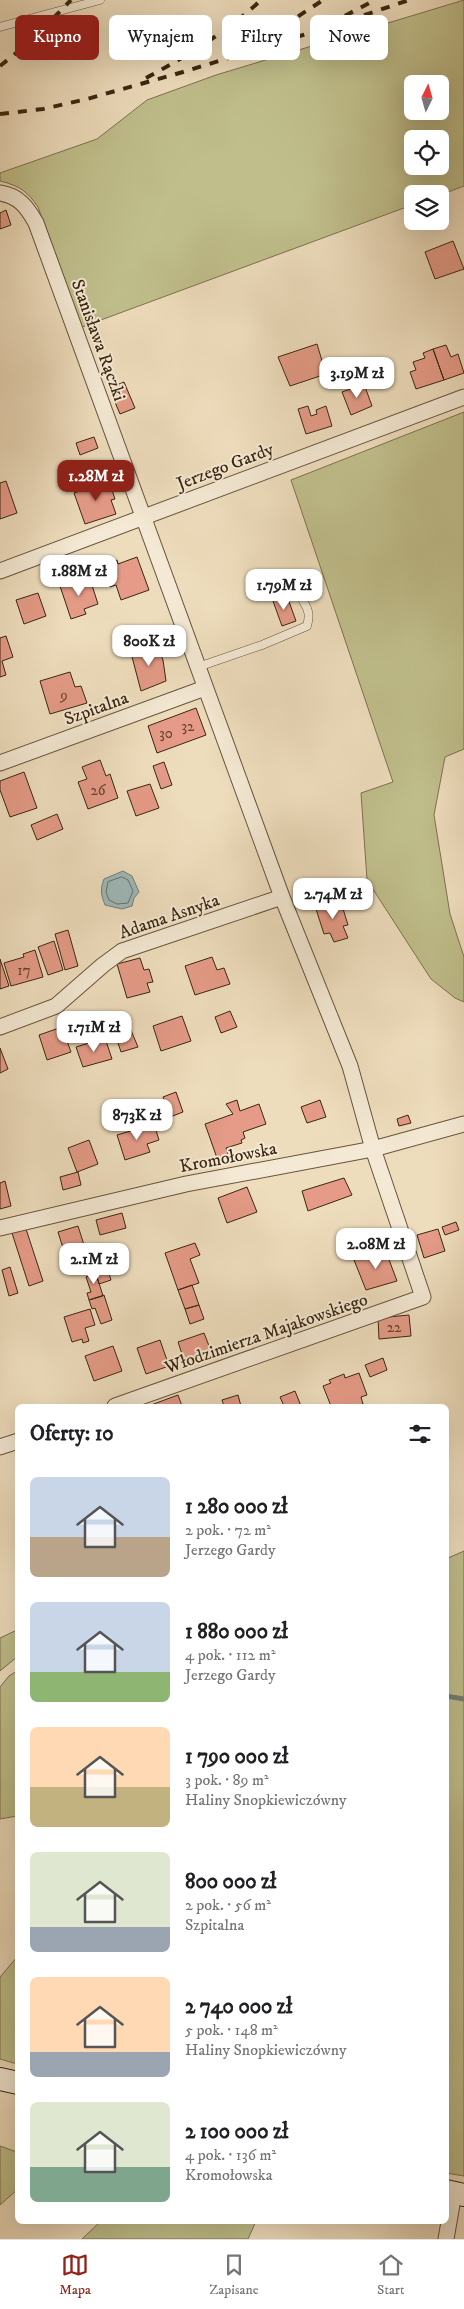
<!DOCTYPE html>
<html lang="pl">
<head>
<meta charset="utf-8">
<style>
  :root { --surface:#fff; --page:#f2f2f2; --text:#202124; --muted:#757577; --line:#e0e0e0; --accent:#8f2418 }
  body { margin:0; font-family:"IM FELL DW Pica",serif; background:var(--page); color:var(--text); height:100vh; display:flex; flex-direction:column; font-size:19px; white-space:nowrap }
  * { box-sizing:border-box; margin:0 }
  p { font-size:16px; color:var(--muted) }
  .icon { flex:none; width:28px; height:28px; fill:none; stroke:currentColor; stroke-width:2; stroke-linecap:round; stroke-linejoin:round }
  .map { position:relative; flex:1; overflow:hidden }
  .panel { position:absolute; left:15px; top:1404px; width:434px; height:820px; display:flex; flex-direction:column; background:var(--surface); border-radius:8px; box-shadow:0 5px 20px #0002 }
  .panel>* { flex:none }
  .top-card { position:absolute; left:15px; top:15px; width:435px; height:45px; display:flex; gap:10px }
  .needle { width:32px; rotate:5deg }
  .tools { position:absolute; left:404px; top:75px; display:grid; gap:10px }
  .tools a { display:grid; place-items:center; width:45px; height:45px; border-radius:8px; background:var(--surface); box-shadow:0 5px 20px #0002; font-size:25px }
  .price { position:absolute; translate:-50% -42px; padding:0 11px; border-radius:10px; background:#fff; color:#222; font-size:16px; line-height:32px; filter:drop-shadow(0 1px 2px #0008) }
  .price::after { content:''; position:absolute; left:50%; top:30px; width:15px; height:11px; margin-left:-8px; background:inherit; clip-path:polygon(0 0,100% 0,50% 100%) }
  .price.on { background:var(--accent); color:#fff }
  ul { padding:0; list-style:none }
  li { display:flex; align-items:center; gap:15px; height:125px; padding:0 15px }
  li span { display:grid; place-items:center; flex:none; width:140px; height:100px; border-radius:8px; color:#555 }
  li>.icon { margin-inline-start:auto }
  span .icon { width:60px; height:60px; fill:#fffc; stroke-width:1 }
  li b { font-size:21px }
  h2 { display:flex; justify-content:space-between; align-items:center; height:60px; padding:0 15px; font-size:21px }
  .chip { padding:0 18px; border-radius:8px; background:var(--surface); box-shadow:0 5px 20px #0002; font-size:18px; line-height:45px }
  .chip.on { background:var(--accent); color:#fff }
  .dock { display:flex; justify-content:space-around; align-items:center; height:70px; border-top:1px solid var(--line); background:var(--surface); font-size:14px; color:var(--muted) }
  .dock a { display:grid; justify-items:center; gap:2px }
  .dock .on { color:var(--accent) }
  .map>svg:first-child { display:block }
  .green { fill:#c0bf8c; stroke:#7d724f; fill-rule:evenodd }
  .water { fill:#9eb9bb; stroke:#767e77 }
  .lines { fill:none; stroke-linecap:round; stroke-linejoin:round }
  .shore { stroke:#6c7066; stroke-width:1 }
  .stream { stroke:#767e77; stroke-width:5 }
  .building { fill:#e59b87; stroke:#3a2612 }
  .service-casing { stroke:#67543d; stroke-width:9 }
  .minor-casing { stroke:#67543d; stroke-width:17 }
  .secondary-casing { stroke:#3a2612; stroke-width:24 }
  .service { stroke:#f4e9d4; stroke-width:8 }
  .minor { stroke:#f4e9d4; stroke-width:15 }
  .secondary { stroke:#f4e9d4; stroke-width:22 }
  .rail { stroke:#3a2612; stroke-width:4; stroke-dasharray:9 9; stroke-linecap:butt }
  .labels { text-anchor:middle; stroke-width:4; stroke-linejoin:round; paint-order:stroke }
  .number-label { font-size:15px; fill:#65432f }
  .street-label { font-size:18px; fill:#3a2612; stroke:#f4e9d4 }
</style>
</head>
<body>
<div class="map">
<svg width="464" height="2239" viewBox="0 0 464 2239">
  <rect width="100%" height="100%" fill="#eeddbd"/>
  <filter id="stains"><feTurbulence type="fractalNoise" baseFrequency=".004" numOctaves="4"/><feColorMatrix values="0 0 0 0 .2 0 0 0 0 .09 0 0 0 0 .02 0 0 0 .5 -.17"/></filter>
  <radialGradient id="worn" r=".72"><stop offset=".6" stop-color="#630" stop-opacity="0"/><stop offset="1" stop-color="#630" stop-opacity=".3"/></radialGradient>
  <path class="green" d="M464 0V186L440 195 412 194V205L82 327 38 207C27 191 20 186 0 181V173L97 139 147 100 216 75ZM412 84H440V111H412ZM412 139H440V166H412Z
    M464 412V749L445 757 434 815 450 914 464 957V1002L455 998 431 979 367 880 361 793 393 782 291 480Z
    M464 1551V2176L446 2173V1559Z
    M17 1630V1657L0 1671V1638Z
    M17 1671V1816L0 1819V1687L9 1676Z
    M17 1957V2064L0 2059V1977Z
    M0 2146 17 2152 18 2189 0 2205Z
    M101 2221H256L248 2239H82Z"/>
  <path class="water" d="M123 871 132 876 139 892 134 898 132 906 122 909 105 905C101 895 100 889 104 879Z"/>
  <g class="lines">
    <path class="shore" d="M122 877 128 880 133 891 128 903 117 904 109 900 106 892 108 882Z"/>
    <path class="stream" d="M446 1696 464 1699"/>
  </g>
  <path class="building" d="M6 210 11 225 0 229V213Z
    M453 241 464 269 435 279 425 252Z
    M317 344 326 374 290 386 278 357Z
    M446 345 451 357 458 354 464 373 444 380 433 349Z
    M433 349 444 380 416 389 410 372 416 370 413 362 425 358 423 353Z
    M124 382 135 408 120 414 109 388Z
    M364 384 372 406 351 415 342 392Z
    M308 406 311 416 317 414 316 410 326 406 332 426 306 434 298 409Z
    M94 437 98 448 80 455 76 443Z
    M6 481 17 513 0 519V483Z
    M109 481 115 499 111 500 116 514 85 524 74 493Z
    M137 557 149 590 121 600 116 585 110 587 102 566 117 560 118 564Z
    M89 576 98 604 84 609 86 614 71 619 60 586Z
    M38 593 46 616 24 624 16 600Z
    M287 596 296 621 282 626 273 601Z
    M6 636 13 657 2 661 6 675 0 677V638Z
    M157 645 163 660 166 681 141 691 131 653Z
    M70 672 75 687 81 686 87 703 50 714 40 681Z
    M196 708 206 735 157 753 148 726Z
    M100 760 106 776 110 774 118 798 88 809 78 782 87 779 82 767Z
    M164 762 172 785 161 789 153 766Z
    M24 772 37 808 10 817 0 790V781Z
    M150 784 159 808 136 816 127 791Z
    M57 814 63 829 37 840 31 825Z
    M340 899 348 925 343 926 348 938 334 942 330 933 324 934 315 906Z
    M68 930 78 966 65 970 55 934Z
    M54 941 63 970 48 975 38 947Z
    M35 950 43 977 11 986 4 963 24 957 23 954Z
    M212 957 217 970 224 968 230 984 195 995 185 966Z
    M140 958 144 970 149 969 153 982 147 983 150 992 127 998 117 964Z
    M0 959 9 986 0 989Z
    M230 1011 237 1027 221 1033 215 1017Z
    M182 1016 191 1041 161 1051 153 1026Z
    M62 1027 71 1052 47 1060 39 1035Z
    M130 1028 138 1047 121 1052 115 1034Z
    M105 1038 112 1059 83 1067 76 1047Z
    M0 1048 8 1069 0 1073Z
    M176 1092 183 1112 170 1117 163 1097Z
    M237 1100 240 1111 259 1104 266 1124 243 1132 245 1138 241 1140 242 1143 226 1148 228 1154 217 1158 205 1124 233 1114 226 1104Z
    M320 1100 326 1117 307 1123 301 1107Z
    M132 1104 138 1121 126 1125 120 1109Z
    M408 1115 411 1123 399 1126 397 1119Z
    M154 1124 159 1140 147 1144 150 1152 125 1160 117 1135Z
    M89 1140 98 1164 77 1172 68 1148Z
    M78 1172 81 1185 63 1190 60 1177Z
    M344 1178 352 1195 308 1211 302 1191Z
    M5 1181 11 1206 0 1209V1183Z
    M247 1187 257 1212 227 1223 218 1198Z
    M122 1213 126 1228 100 1235 96 1220Z
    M456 1222 459 1230 445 1235 442 1227Z
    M78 1226 85 1248 78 1250 80 1257 67 1261 58 1232Z
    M26 1229 43 1281 29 1286 12 1233Z
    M438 1229 445 1251 424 1258 417 1235Z
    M195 1243 200 1255 190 1259 199 1283 178 1290 165 1253Z
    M385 1249 397 1281 366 1290 354 1260Z
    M106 1264 111 1280 99 1284 94 1267Z
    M10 1267 18 1293 9 1296 2 1270Z
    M94 1267 103 1296 89 1300 87 1293 91 1292 86 1277 89 1276 87 1269Z
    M192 1285 199 1305 185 1309 178 1290Z
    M104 1295 112 1320 101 1324 95 1308 92 1309 89 1300Z
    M199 1305 204 1319 190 1324 185 1309Z
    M90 1309 95 1325 85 1328 89 1341 83 1343 82 1339 72 1342 64 1317Z
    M409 1315 411 1336 379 1339 378 1318Z
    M204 1333 211 1351 184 1360 178 1342Z
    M160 1340 169 1366 146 1374 137 1348Z
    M113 1346 122 1371 94 1381 85 1356Z
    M383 1358 387 1370 370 1377 365 1365Z
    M359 1373 367 1395 361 1397 363 1404 356 1406H331L323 1386 331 1383 329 1380 344 1374 345 1378Z
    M295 1391 301 1406H284L280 1397Z
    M178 1395 182 1406H151V1405Z
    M238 1395 241 1406H224L222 1400Z"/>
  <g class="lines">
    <g class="service-casing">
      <path id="service" d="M0 27 100 0
        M198 667 262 645 307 626C310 616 309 610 303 601"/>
    </g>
    <g class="minor-casing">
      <path id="minor" d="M0 193C19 196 27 207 36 223L282 897 350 1066 373 1149 423 1297 115 1406
        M0 571 464 397
        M0 763 205 688
        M0 1027 56 1006 103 965 122 951 282 897
        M0 1228 186 1184 373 1149 464 1124
        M0 1447 18 1441
        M446 2239 454 2193"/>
    </g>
    <g class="secondary-casing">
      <path id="secondary" d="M0 2079 18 2083
        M446 2191 464 2195"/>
    </g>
    <use href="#service" class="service"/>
    <use href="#minor" class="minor"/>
    <use href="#secondary" class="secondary"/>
    <path class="rail" d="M347 21 409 0
      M253 46 323 0
      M0 66 31 41 71 0
      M146 78C187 56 227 32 261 0
      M0 114 43 109 87 99 183 72 316 31 375 0"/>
  </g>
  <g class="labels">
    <g class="number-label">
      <text x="64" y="700">9</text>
      <text x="188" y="731">32</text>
      <text x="166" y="738">30</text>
      <text x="98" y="795">26</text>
      <text x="24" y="975">17</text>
      <text x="394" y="1332">22</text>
    </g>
    <g class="street-label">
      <text transform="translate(99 340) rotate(70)" y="6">Stanisława Rączki</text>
      <text transform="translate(225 466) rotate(-21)" y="6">Jerzego Gardy</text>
      <text transform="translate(96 708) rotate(-20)" y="6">Szpitalna</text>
      <text transform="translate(169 916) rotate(-19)" y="6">Adama Asnyka</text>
      <text transform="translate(228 1157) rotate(-11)" y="6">Kromołowska</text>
      <text transform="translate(266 1333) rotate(-19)" y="6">Włodzimierza Majakowskiego</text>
    </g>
  </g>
  <rect width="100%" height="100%" filter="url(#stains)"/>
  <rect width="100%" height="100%" fill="url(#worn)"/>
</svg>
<div class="tools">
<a><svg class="needle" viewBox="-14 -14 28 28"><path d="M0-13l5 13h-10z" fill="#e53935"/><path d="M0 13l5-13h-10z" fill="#757577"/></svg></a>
<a><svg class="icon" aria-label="locate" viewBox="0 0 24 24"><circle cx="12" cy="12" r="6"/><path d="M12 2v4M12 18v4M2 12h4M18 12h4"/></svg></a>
<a><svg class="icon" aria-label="layers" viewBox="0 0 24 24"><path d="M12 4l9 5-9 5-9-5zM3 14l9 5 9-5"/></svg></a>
</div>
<b class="price" style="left:357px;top:399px">3.19M zł</b>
<b class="price on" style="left:96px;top:502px">1.28M zł</b>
<b class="price" style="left:79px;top:597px">1.88M zł</b>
<b class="price" style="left:284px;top:611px">1.79M zł</b>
<b class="price" style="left:149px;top:667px">800K zł</b>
<b class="price" style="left:333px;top:920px">2.74M zł</b>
<b class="price" style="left:94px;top:1053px">1.71M zł</b>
<b class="price" style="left:137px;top:1141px">873K zł</b>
<b class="price" style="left:376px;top:1270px">2.08M zł</b>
<b class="price" style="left:94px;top:1285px">2.1M zł</b>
<div class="top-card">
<a class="chip on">Kupno</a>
<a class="chip">Wynajem</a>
<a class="chip">Filtry</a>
<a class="chip">Nowe</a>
</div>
<section class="panel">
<h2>Oferty: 10<svg class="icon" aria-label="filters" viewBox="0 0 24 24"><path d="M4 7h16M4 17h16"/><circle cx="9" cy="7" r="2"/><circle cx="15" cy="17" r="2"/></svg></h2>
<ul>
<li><span style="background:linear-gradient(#c9d6e8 60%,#b9a48a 0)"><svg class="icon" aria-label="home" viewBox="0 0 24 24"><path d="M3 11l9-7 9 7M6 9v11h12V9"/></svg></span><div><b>1 280 000 zł</b><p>2 pok. · 72 m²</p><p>Jerzego Gardy</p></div></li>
<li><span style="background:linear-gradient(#c9d6e8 70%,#8fb573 0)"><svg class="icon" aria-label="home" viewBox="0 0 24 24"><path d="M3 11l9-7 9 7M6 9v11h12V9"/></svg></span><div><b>1 880 000 zł</b><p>4 pok. · 112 m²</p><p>Jerzego Gardy</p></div></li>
<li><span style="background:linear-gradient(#ffd9b3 60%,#c2b280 0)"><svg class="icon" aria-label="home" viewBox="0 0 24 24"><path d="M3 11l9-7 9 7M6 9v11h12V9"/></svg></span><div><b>1 790 000 zł</b><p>3 pok. · 89 m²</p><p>Haliny Snopkiewiczówny</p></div></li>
<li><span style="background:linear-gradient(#dfe7d0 75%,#9aa5b1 0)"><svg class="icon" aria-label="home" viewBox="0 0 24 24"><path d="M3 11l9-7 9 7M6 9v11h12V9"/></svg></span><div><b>800 000 zł</b><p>2 pok. · 56 m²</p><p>Szpitalna</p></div></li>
<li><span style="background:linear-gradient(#ffd9b3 75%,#9aa5b1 0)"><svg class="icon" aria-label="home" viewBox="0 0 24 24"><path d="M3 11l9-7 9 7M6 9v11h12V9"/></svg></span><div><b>2 740 000 zł</b><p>5 pok. · 148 m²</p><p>Haliny Snopkiewiczówny</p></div></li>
<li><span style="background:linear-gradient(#dfe7d0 65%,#7fa58c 0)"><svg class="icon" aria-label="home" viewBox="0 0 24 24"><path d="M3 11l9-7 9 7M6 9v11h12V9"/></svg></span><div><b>2 100 000 zł</b><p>4 pok. · 136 m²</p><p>Kromołowska</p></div></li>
</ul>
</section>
</div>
<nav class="dock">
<a class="on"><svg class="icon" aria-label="map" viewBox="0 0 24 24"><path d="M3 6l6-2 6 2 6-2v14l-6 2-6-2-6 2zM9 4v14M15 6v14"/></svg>Mapa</a>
<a><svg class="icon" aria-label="saved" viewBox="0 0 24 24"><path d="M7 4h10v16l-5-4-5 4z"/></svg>Zapisane</a>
<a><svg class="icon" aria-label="home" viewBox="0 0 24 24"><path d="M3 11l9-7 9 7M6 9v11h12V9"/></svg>Start</a>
</nav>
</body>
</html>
